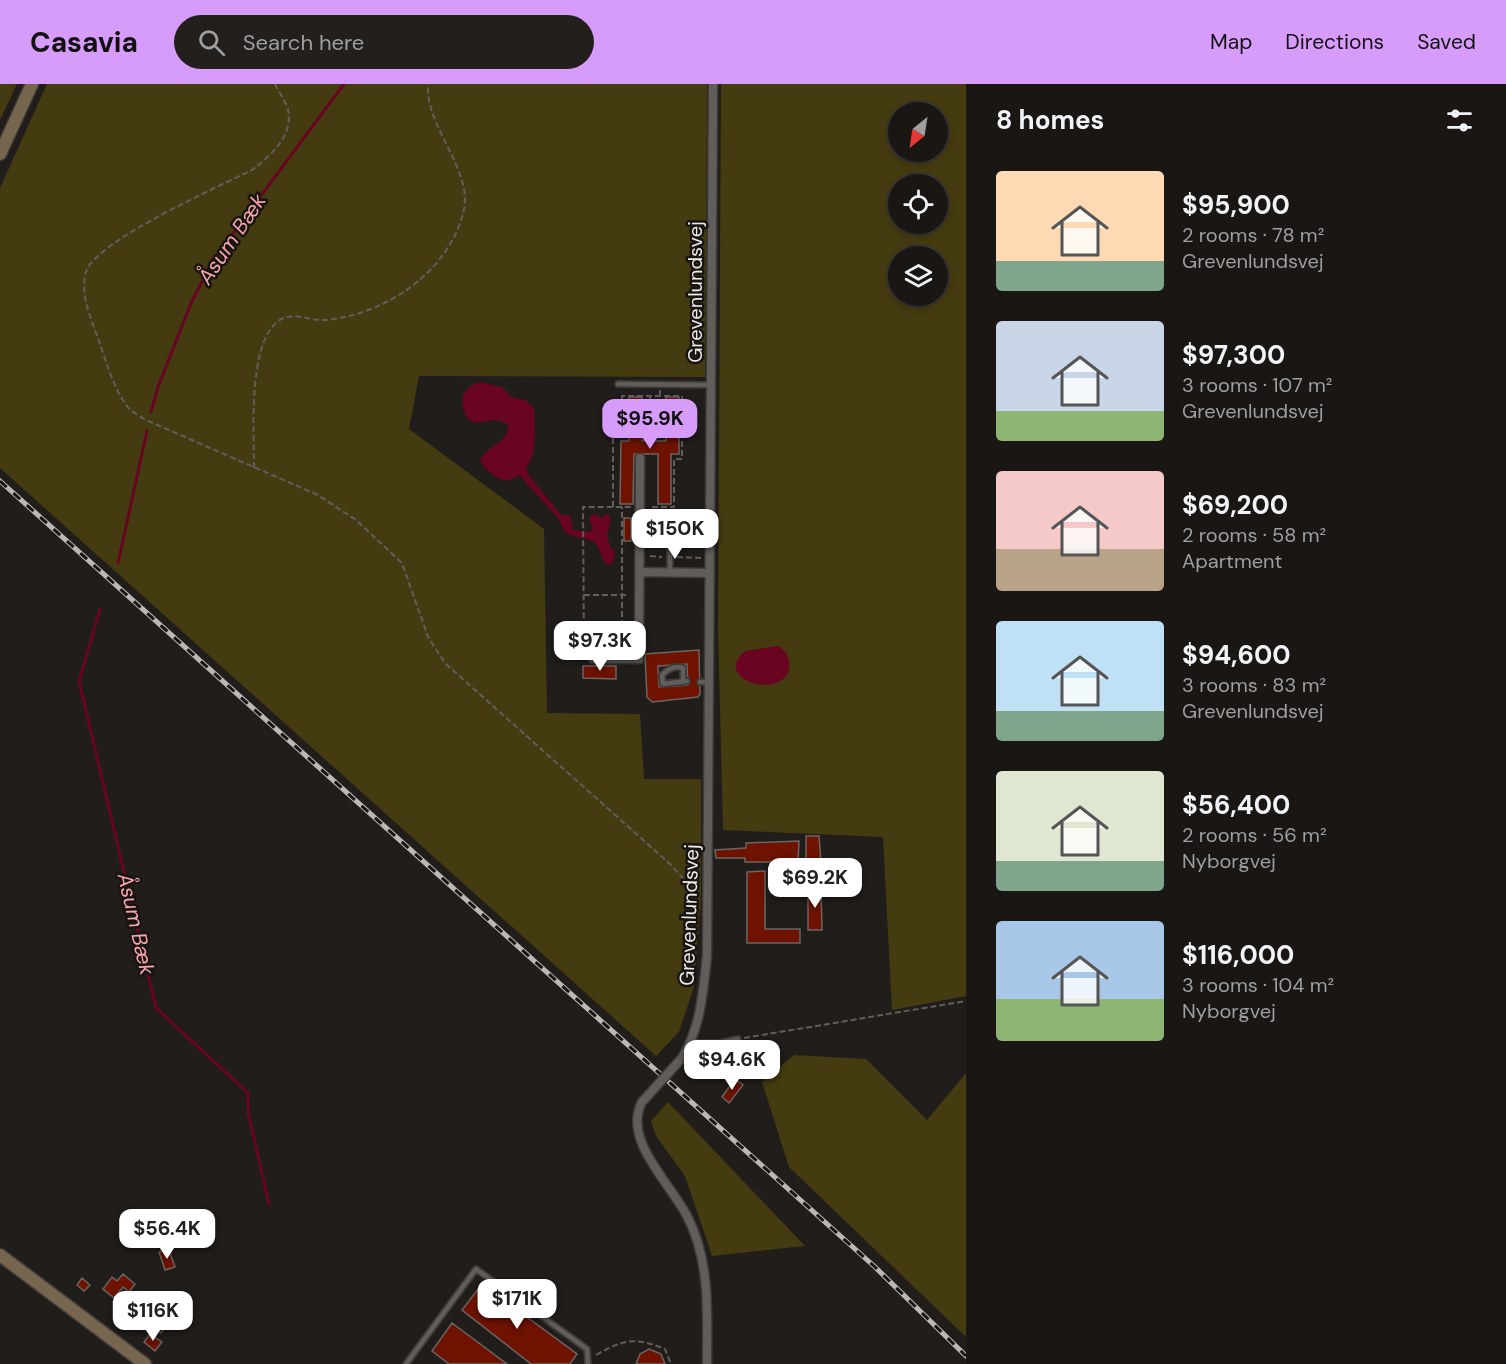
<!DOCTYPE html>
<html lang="en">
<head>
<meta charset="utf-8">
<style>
  :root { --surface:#191614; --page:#221f1d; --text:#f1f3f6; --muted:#9f9fa0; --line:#373534; --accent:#d79bf9 }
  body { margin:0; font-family:"DM Sans",sans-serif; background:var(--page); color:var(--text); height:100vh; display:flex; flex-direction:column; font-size:22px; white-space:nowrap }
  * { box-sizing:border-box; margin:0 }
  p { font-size:20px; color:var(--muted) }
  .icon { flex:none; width:33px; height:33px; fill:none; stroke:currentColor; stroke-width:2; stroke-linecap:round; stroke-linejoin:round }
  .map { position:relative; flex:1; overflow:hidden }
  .panel { display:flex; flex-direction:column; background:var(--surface); width:540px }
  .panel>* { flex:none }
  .needle { width:39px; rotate:210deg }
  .buttons { position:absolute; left:888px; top:18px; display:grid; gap:12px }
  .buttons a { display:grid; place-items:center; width:60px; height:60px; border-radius:50%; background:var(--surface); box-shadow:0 3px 9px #0003,0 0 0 2px var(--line); font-size:30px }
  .price { position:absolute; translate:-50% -51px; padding:0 14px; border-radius:12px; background:#fff; color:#222; font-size:20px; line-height:39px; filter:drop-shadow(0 2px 3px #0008) }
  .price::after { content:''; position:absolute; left:50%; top:36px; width:18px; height:14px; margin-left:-9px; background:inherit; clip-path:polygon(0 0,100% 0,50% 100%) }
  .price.active { background:var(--accent); color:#111 }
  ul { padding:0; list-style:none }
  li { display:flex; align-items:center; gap:18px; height:150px; padding:0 30px }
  li span { display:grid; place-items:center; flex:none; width:168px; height:120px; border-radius:6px; color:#555 }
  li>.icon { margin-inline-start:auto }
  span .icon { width:72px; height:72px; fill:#fffc; stroke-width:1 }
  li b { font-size:26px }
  h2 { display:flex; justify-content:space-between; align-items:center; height:72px; padding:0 30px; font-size:26px }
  header { display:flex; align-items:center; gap:36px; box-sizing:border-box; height:84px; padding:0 30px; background:var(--accent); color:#111 }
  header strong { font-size:28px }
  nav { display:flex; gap:33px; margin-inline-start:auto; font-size:21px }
  .search { width:420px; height:54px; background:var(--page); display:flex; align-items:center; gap:15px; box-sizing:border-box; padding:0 21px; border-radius:33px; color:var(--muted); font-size:22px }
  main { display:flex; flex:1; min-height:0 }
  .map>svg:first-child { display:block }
  .green { fill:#453b10; fill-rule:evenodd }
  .water { fill:#690521 }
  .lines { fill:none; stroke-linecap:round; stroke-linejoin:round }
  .stream { stroke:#690521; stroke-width:3 }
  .building { fill:#6f1300; stroke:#6b6563; stroke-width:1.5; fill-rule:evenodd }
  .service-casing { stroke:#3d3a38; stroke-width:8 }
  .minor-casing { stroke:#3d3a38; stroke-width:11 }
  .secondary-casing { stroke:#3d3a38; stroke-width:15 }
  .path { stroke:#625e5c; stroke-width:2; stroke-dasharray:6 3; stroke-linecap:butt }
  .service { stroke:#615d5a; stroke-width:4.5 }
  .minor { stroke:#615d5a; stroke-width:8 }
  .secondary { stroke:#76664e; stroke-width:12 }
  .rail-casing { stroke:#bbb8b6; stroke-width:5 }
  .rail { stroke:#181412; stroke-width:3; stroke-dasharray:9; stroke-linecap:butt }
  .minor-bridge-casing { stroke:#3d3a38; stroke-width:11; stroke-linecap:butt }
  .minor-bridge { stroke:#615d5a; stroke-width:8 }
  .labels { text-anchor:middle; stroke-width:5; stroke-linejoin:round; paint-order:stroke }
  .street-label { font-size:20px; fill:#edeae8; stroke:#181412 }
  .water-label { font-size:21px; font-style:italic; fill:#f7a6ad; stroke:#181412 }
</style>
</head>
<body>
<header>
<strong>Casavia</strong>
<div class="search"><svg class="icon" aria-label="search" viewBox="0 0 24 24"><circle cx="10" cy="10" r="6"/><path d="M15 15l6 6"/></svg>Search here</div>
<nav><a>Map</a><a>Directions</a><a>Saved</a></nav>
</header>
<main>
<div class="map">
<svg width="966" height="1280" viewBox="0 0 966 1280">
  <rect width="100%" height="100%" fill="#211d1b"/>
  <path class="green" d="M0 0H17L0 36Z
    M47 0H707L705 293 419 292 409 345 544 445 547 629 640 630 644 695H701V814L694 903 679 948 656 972 0 384V104Z
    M721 0H966V912L892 926 883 753 723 746 718 543ZM898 28H938V68H898ZM898 100H938V140H898ZM898 172H938V212H898Z
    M794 971 866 975 927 1036 966 989V1253L789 1083 762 998Z
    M668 1018 805 1162 712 1172 685 1092 656 1052 651 1037Z"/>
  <path class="water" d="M481 298 504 304 509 312 527 317 534 324C535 344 538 367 526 384L530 393 561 431H570L573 446 590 448 593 444 589 435 591 431 596 430 601 434 608 429 611 436 607 451 611 465 615 467 613 478 609 481 604 478C594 444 586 462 564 447L558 434 519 391C516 393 513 395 510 396 500 399 483 385 480 376 488 361 509 359 508 341 491 326 468 354 463 322 462 316 462 312 465 308 469 302 474 300 481 298Z
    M778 562C784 565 788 570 789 577 795 619 708 599 745 567Z"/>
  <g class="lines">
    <path class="stream" d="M151 328 158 303 191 219 213 176 344 0
      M118 479 147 347
      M100 525 79 597 156 924 248 1009V1028L269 1120"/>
  </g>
  <path class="building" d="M629 313H642V357H666V313H679V370H671V420H658V370H634L633 420H620L621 357H629Z
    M624 434H631V457H624Z
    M699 566 700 610 698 613 652 618 647 613 645 570ZM687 580 688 601 659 603 658 582Z
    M583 582H616V595L583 594Z
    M806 752H819L821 779H806Z
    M799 757 798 778H745V774H716L715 766 746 764V759Z
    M765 787V845H800V859H747V788Z
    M808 804H821L822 846H808Z
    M735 995 743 1001 729 1019 722 1013Z
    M166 1166 170 1169 175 1183 165 1186 159 1168Z
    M123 1190 135 1200 129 1208 123 1203 114 1214 103 1205 112 1193 117 1197Z
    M82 1194 90 1201 84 1207 77 1201Z
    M482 1200 577 1270 570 1280H531L462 1226Z
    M159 1228 170 1237 161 1249 150 1241Z
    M452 1239 507 1280H449L432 1267Z
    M150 1250 162 1258 155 1267 144 1258Z
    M649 1265 661 1270 665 1280H636L640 1270Z"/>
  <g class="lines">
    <g class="service-casing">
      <path id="service" d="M618 300 712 301
        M652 458H700
        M670 489V458
        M683 598V584C675 581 668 585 662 591L663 600 687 597
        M700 598H710
        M692 959H719L738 955
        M406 1280 476 1185 587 1265 588 1280"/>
    </g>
    <g class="minor-casing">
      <path id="minor" d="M640 488 710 489
        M593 575H639L640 374
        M682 974C701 943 703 907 707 872L713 0
        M642 1018C622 1056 671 1100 687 1132 711 1178 707 1230 707 1280"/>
    </g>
    <g class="secondary-casing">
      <path id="secondary" d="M0 70 32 0
        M0 1171 145 1280"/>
    </g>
    <path class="path" d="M275 0C279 8 286 18 288 26 294 52 269 73 252 86 220 102 95 157 86 188 79 211 93 239 100 260 107 280 114 305 127 322 131 328 140 332 146 336L318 411 356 436 402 479 428 553 445 579 671 781 688 800 699 805
      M650 312V352L659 353 660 306
      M254 384C254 349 248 264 276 239 291 225 307 237 324 236 384 232 451 187 464 125 472 85 425 42 428 0
      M613 423V348H622V312H682V375H674V423H649
      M674 450V423
      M650 472 662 473
      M677 473 701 474
      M584 511H629
      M584 549H622V423
      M587 569 584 566 583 423H631
      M744 954 966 917
      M596 1271C624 1255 635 1253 665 1265L671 1280"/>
    <use href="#service" class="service"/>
    <use href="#minor" class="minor"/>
    <use href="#secondary" class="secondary"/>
    <g class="rail-casing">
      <path id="rail" d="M0 397 875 1183 966 1272"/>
    </g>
    <use href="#rail" class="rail"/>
    <g class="minor-bridge-casing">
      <path id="minor-bridge" d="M642 1018 682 974"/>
    </g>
    <use href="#minor-bridge" class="minor-bridge"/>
  </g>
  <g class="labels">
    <g class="street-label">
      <text transform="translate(695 208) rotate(-90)" y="7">Grevenlundsvej</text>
      <text transform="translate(689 831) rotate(-88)" y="7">Grevenlundsvej</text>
    </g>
    <g class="water-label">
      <text transform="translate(232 155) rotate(-56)" y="7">Åsum Bæk</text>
      <text transform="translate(136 840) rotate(77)" y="7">Åsum Bæk</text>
    </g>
  </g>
</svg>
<div class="buttons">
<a><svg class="needle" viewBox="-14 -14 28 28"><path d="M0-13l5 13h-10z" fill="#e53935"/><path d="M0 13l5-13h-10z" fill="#9f9fa0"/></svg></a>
<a><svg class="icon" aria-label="locate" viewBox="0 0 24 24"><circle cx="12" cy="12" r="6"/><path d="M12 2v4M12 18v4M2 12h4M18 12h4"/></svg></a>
<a><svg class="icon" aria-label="layers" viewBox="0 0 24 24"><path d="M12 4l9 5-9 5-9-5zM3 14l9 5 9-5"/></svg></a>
</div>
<b class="price active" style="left:650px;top:366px">$95.9K</b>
<b class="price" style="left:675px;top:476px">$150K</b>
<b class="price" style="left:600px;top:588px">$97.3K</b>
<b class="price" style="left:815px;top:825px">$69.2K</b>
<b class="price" style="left:732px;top:1007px">$94.6K</b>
<b class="price" style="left:167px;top:1176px">$56.4K</b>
<b class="price" style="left:517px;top:1246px">$171K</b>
<b class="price" style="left:153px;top:1258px">$116K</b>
</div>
<section class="panel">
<h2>8 homes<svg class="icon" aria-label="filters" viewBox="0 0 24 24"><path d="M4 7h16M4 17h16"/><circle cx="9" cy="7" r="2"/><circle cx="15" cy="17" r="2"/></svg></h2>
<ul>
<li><span style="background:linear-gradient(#ffd9b3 75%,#7fa58c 0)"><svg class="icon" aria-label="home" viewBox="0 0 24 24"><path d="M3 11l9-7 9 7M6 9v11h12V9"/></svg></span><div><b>$95,900</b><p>2 rooms · 78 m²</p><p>Grevenlundsvej</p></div></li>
<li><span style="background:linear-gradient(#c9d6e8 75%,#8fb573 0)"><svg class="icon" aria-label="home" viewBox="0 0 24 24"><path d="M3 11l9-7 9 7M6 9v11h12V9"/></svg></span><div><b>$97,300</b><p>3 rooms · 107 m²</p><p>Grevenlundsvej</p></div></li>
<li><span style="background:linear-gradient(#f6c9c9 65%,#b9a48a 0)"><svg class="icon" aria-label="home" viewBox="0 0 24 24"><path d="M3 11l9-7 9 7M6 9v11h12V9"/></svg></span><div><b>$69,200</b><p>2 rooms · 58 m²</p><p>Apartment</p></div></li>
<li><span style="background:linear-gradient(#bfe0f5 75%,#7fa58c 0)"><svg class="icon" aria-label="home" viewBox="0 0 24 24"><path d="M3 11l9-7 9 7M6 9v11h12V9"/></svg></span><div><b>$94,600</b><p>3 rooms · 83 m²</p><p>Grevenlundsvej</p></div></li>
<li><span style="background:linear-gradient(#dfe7d0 75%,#7fa58c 0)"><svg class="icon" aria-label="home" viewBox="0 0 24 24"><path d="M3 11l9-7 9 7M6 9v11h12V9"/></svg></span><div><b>$56,400</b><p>2 rooms · 56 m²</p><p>Nyborgvej</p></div></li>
<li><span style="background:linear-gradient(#a9c7e8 65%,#8fb573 0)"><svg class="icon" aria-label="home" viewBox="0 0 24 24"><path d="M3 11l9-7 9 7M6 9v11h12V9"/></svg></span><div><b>$116,000</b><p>3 rooms · 104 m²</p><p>Nyborgvej</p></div></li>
</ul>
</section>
</main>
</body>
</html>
